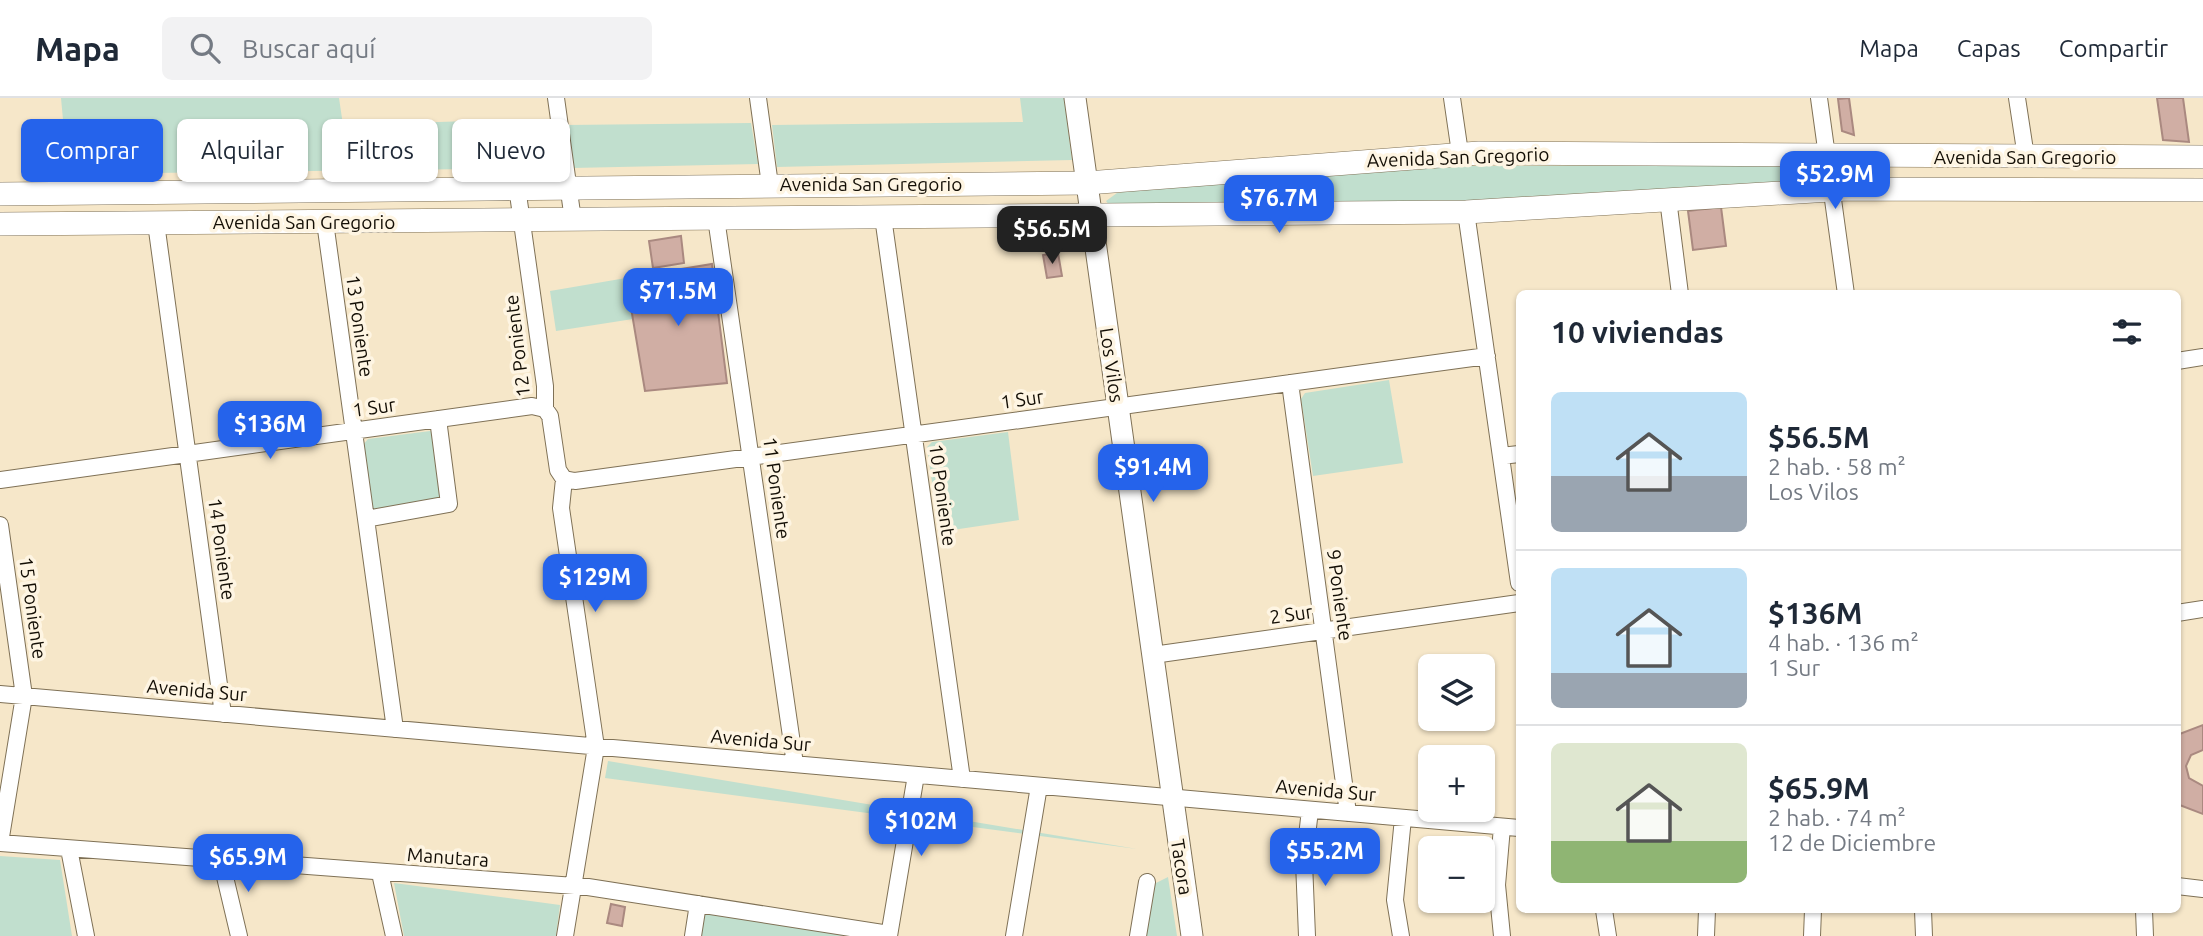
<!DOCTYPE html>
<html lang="es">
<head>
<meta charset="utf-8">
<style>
  :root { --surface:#fff; --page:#f2f2f3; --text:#1f2937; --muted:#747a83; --line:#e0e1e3; --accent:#2563eb }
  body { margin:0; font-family:Ubuntu,sans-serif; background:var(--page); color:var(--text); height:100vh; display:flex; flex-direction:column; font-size:26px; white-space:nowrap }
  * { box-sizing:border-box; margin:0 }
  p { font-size:23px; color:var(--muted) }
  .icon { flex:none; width:38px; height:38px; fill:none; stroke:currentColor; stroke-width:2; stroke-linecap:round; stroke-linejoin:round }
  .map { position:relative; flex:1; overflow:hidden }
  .drawer { position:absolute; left:1516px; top:192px; width:665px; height:623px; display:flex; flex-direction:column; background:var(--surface); border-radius:10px; box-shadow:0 2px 5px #0004 }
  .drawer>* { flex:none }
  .top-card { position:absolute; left:21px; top:21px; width:665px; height:63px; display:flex; gap:14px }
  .fabs { position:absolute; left:1418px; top:556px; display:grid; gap:14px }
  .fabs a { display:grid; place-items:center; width:77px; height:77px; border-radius:10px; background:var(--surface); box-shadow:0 2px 5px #0004; font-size:35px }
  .price { position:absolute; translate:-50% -60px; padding:0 16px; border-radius:14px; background:var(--accent); color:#fff; font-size:23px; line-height:46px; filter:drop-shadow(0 2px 4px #0008) }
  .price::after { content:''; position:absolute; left:50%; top:42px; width:21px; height:16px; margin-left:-10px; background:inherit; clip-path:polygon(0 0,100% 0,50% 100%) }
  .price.on { background:#222; color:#fff }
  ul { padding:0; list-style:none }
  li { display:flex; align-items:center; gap:21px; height:175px; padding:0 35px }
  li+li { border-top:2px solid var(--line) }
  li span { display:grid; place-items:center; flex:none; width:196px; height:140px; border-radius:10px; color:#555 }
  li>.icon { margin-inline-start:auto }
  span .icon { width:84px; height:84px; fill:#fffc; stroke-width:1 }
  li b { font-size:30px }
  h2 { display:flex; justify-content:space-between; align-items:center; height:84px; padding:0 35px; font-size:30px }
  .chip { padding:0 24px; border-radius:10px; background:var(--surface); box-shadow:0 2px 5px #0004; font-size:24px; line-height:63px }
  .chip.on { background:var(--accent); color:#fff }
  header { display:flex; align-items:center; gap:42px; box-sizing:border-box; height:98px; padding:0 35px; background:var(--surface); border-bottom:2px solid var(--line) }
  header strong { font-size:33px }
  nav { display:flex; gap:38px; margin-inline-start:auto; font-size:24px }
  .search { width:490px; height:63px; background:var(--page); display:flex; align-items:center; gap:18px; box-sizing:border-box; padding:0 24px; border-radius:10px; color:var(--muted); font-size:26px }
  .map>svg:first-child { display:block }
  .green { fill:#c1dfce }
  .building { fill:#d0aea4; stroke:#aa8980; stroke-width:2 }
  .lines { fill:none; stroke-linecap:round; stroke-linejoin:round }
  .minor-casing { stroke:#7f7156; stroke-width:18 }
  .tertiary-casing { stroke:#7f7156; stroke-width:23 }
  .secondary-casing { stroke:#7f7156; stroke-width:24 }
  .minor { stroke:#fff; stroke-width:16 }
  .tertiary { stroke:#fff; stroke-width:21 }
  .secondary { stroke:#fff; stroke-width:23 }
  .labels { text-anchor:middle; stroke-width:7; stroke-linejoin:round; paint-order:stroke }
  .street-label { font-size:19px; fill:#130e05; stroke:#fef5e3 }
</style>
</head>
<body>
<header>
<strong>Mapa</strong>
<div class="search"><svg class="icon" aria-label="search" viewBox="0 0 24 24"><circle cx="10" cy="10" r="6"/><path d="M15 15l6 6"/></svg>Buscar aquí</div>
<nav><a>Mapa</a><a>Capas</a><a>Compartir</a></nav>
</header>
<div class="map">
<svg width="2203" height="838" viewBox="0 0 2203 838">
  <rect width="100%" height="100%" fill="#f6e7c9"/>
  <path class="green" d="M61 0H339L343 27 537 21 545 24 551 70 68 76Z
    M1020 0H1064L1072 62 777 69 772 27 1023 24Z
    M751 25 758 66 572 70 566 27Z
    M1798 67 1805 72V83L1460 106 1110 108 1106 103 1117 95 1145 90 1469 68Z
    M626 180 633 221 556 233 550 193Z
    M1389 282 1403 365 1313 378 1301 301 1305 295Z
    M430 333 436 336 442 404 378 414 369 408 362 348 368 341Z
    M1008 334 1019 422 939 434 927 349 932 344Z
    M608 663 1137 751 605 680Z
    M0 758 60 762 72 838H0Z
    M1168 779 1177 838H1145L1154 786Z
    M394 785 560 807 556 838H404Z
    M704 815 848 838H700Z"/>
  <path class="building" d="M1849 0 1854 37 1842 33 1838 1Z
    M2157 0H2183L2189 44 2163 42Z
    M1721 109 1726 148 1693 152 1688 113Z
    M681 138 684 165 653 170 649 143Z
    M1058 155 1062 178 1047 180 1043 157Z
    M712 166 727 285 645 293 626 180Z
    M2203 627V652L2191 657 2186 668 2189 680 2203 688V716L2177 706V637Z
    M611 806 625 809 622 828 607 825Z"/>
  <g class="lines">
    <g class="minor-casing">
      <path id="minor" d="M556 0 573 122
        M758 0 770 87
        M1452 0 1460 55
        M1819 0 1846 196
        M2017 0 2026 59
        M517 89 545 288V311L550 318 558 372 564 381 561 410 596 649 565 838
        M1668 101 1680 196
        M1466 114 1519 485
        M883 119 962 681
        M716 120 795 666
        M325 124 395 631
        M156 125 223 616
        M2177 263 2203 259
        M1290 285 1348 715
        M1501 358 1519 356
        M564 381 575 383 1487 258
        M0 382 532 308 545 311
        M366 421 449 406 438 321
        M0 427 24 598 0 745 588 789 889 836
        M2177 515 2203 511
        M1153 557 1519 505
        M0 596 1519 730
        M1502 729 1497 787 1502 838
        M69 751 86 838
        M221 762 239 838
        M380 775 394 838
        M2177 788 2203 791
        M1604 812 1608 838
        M1923 812 1924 838
        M2144 812 2145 838
        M693 838 698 806
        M889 838 916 677
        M1014 838 1039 688
        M1138 838 1147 784
        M1307 838 1304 764 1310 712
        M1401 838 1395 802 1403 720
        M1706 838 1707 812
        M1812 838 1813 812"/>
    </g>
    <g class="tertiary-casing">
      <path id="tertiary" d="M1075 0 1192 838"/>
    </g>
    <g class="secondary-casing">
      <path id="secondary" d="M0 96 1087 85 1479 55 2203 59
        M0 126 1466 114 1847 91 2203 92"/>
    </g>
    <use href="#minor" class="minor"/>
    <use href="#tertiary" class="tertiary"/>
    <use href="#secondary" class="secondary"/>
  </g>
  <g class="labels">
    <g class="street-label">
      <text transform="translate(1458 59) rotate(-2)" y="7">Avenida San Gregorio</text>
      <text x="2025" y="66">Avenida San Gregorio</text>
      <text x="871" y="93">Avenida San Gregorio</text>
      <text x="304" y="131">Avenida San Gregorio</text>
      <text transform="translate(360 228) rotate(82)" y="7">13 Poniente</text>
      <text transform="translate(517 248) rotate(-97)" y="7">12 Poniente</text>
      <text transform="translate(1112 267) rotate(82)" y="7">Los Vilos</text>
      <text transform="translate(1022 301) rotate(-8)" y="7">1 Sur</text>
      <text transform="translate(374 309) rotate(-8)" y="7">1 Sur</text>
      <text transform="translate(777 390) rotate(82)" y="7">11 Poniente</text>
      <text transform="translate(943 397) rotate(82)" y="7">10 Poniente</text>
      <text transform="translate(222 451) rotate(82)" y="7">14 Poniente</text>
      <text transform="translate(1340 497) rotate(82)" y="7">9 Poniente</text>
      <text transform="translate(33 510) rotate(82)" y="7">15 Poniente</text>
      <text transform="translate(1291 516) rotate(-8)" y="7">2 Sur</text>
      <text transform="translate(197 592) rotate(5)" y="7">Avenida Sur</text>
      <text transform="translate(761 642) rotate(5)" y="7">Avenida Sur</text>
      <text transform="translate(1326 692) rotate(5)" y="7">Avenida Sur</text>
      <text transform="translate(448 759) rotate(4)" y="7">Manutara</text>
      <text transform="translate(1182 769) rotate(81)" y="7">Tacora</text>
    </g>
  </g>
</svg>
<div class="fabs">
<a><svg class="icon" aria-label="layers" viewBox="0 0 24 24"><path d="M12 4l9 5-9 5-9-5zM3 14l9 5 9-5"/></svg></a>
<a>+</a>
<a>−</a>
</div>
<b class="price" style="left:1835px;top:113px">$52.9M</b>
<b class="price" style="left:1279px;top:137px">$76.7M</b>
<b class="price on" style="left:1052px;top:168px">$56.5M</b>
<b class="price" style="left:678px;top:230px">$71.5M</b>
<b class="price" style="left:270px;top:363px">$136M</b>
<b class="price" style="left:1153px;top:406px">$91.4M</b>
<b class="price" style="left:595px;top:516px">$129M</b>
<b class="price" style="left:921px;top:760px">$102M</b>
<b class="price" style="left:1325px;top:790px">$55.2M</b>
<b class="price" style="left:248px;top:796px">$65.9M</b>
<div class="top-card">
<a class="chip on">Comprar</a>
<a class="chip">Alquilar</a>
<a class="chip">Filtros</a>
<a class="chip">Nuevo</a>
</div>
<section class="drawer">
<h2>10 viviendas<svg class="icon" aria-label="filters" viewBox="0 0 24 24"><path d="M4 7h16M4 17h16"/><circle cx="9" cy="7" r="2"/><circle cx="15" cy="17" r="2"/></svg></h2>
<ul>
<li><span style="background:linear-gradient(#bfe0f5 60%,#9aa5b1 0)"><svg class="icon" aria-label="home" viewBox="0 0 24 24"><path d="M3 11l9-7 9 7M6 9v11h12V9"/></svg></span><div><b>$56.5M</b><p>2 hab. · 58 m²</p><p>Los Vilos</p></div></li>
<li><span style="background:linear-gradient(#bfe0f5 75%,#9aa5b1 0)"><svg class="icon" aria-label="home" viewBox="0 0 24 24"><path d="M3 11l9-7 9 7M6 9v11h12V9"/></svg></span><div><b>$136M</b><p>4 hab. · 136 m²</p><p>1 Sur</p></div></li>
<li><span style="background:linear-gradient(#dfe7d0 70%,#8fb573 0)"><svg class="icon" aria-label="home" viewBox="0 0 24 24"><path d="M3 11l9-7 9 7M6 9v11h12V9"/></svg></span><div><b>$65.9M</b><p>2 hab. · 74 m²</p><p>12 de Diciembre</p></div></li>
</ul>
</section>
</div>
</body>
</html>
